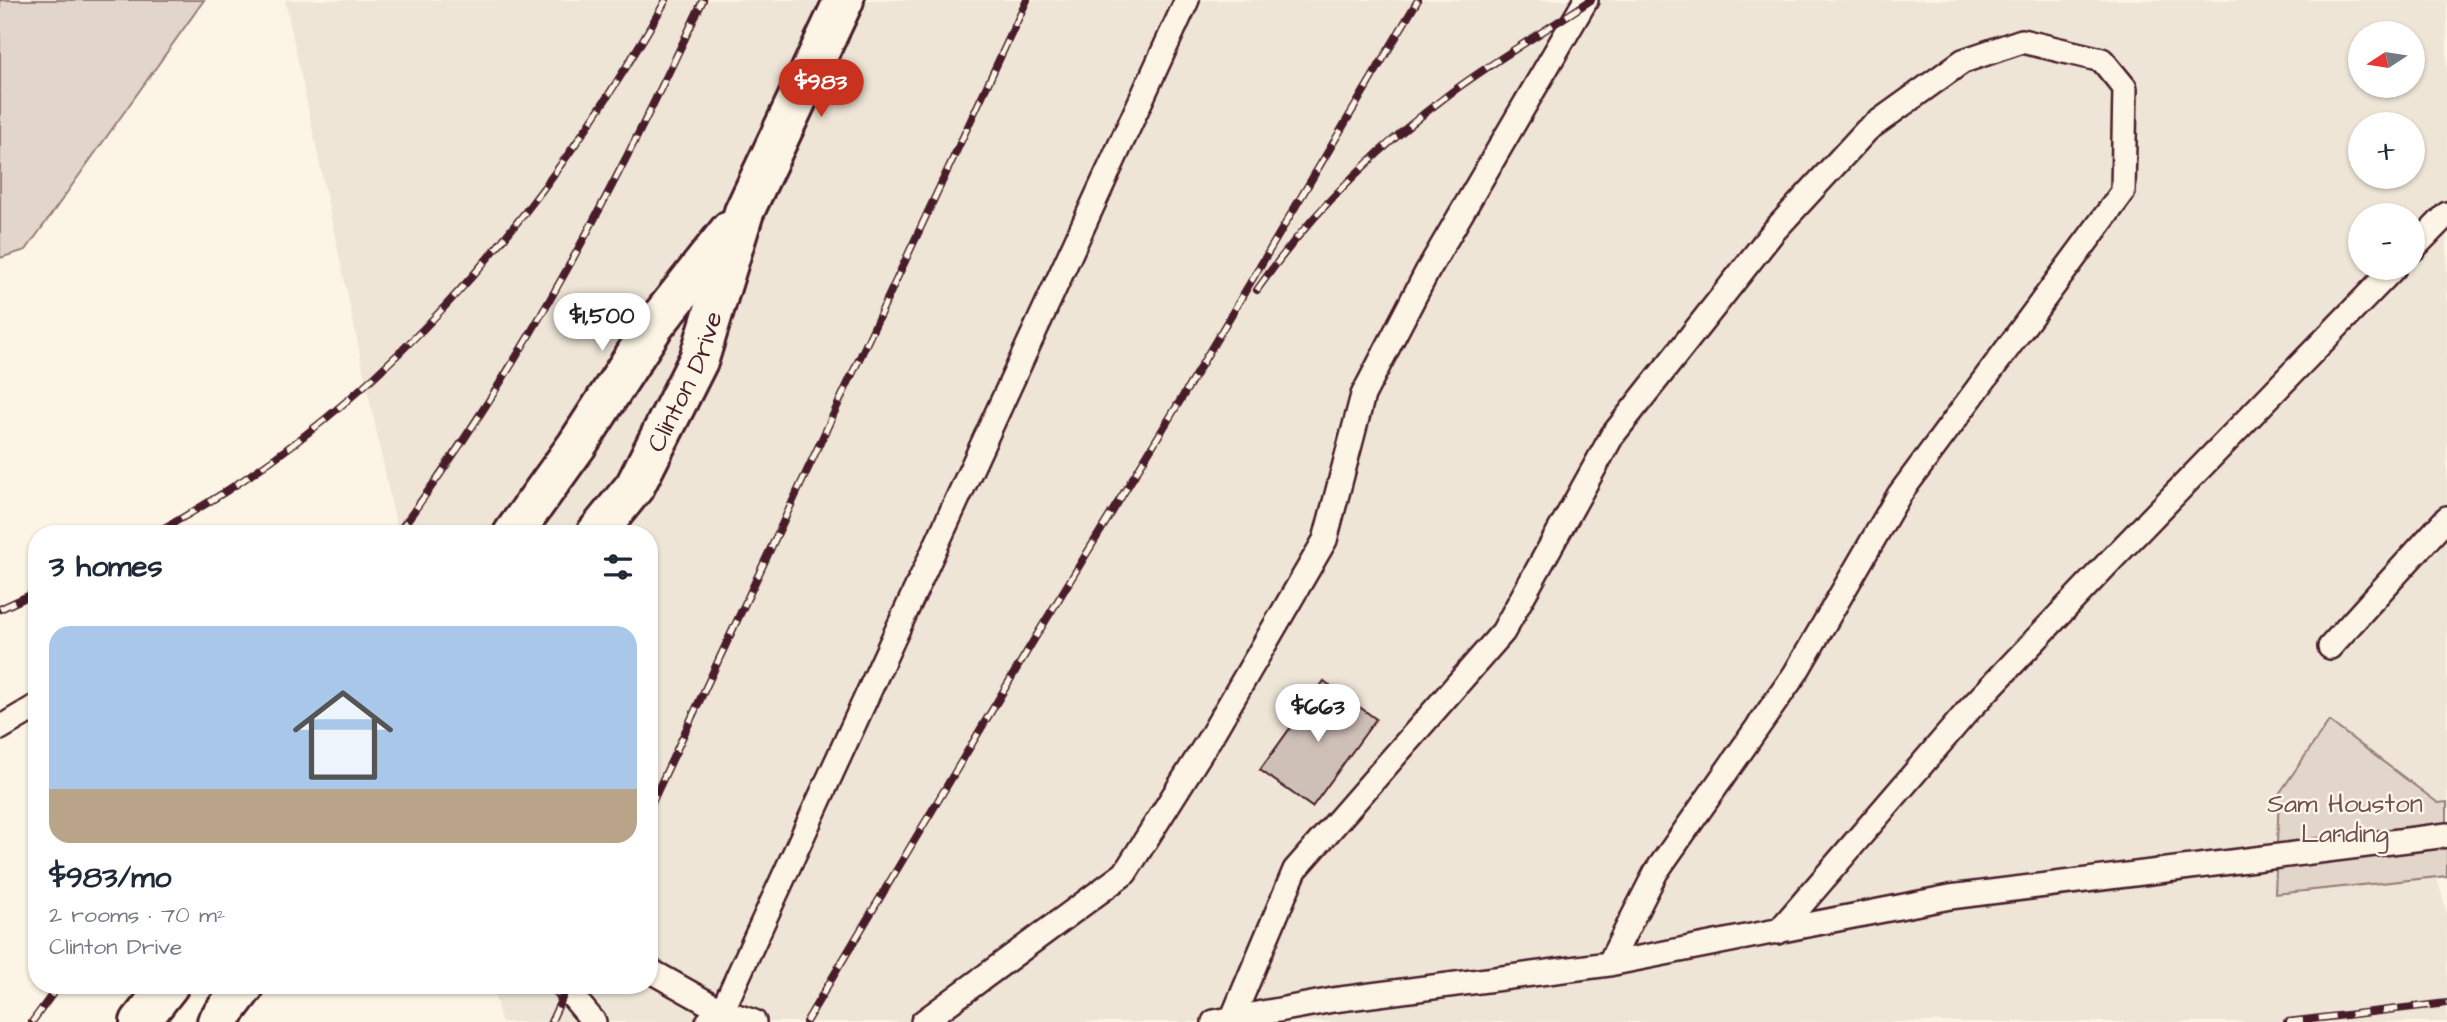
<!DOCTYPE html>
<html lang="en">
<head>
<meta charset="utf-8">
<style>
  :root { --surface:#fff; --page:#f2f2f3; --text:#1f2937; --muted:#747a83; --line:#e0e1e3; --accent:#c8321e }
  body { margin:0; font-family:"Architects Daughter",sans-serif; background:var(--page); color:var(--text); height:100vh; display:flex; flex-direction:column; font-size:26px; white-space:nowrap }
  * { box-sizing:border-box; margin:0 }
  p { font-size:23px; color:var(--muted) }
  .icon { flex:none; width:38px; height:38px; fill:none; stroke:currentColor; stroke-width:2; stroke-linecap:round; stroke-linejoin:round }
  .map { position:relative; flex:1; overflow:hidden }
  .side { position:absolute; left:28px; top:525px; width:630px; height:469px; display:flex; flex-direction:column; background:var(--surface); border-radius:28px; box-shadow:0 2px 5px #0004 }
  .side>* { flex:none }
  .needle { width:46px; rotate:258deg }
  .tools { position:absolute; left:2348px; top:21px; display:grid; gap:14px }
  .tools a { display:grid; place-items:center; width:77px; height:77px; border-radius:50%; background:var(--surface); box-shadow:0 2px 5px #0004; font-size:35px }
  .price { position:absolute; translate:-50% -60px; padding:0 16px; border-radius:24px; background:#fff; color:#222; font-size:23px; line-height:46px; filter:drop-shadow(0 2px 4px #0008) }
  .price::after { content:''; position:absolute; left:50%; top:42px; width:21px; height:16px; margin-left:-10px; background:inherit; clip-path:polygon(0 0,100% 0,50% 100%) }
  .price.current { background:var(--accent); color:#fff }
  ul { padding:0; list-style:none }
  li { display:grid; align-content:center; gap:14px; height:371px; padding:0 21px }
  li+li { border-top:2px solid var(--line) }
  li span { display:grid; place-items:center; height:217px; border-radius:21px; color:#555 }
  li>.icon { margin-inline-start:auto }
  span .icon { width:126px; height:126px; fill:#fffc; stroke-width:1 }
  li b { font-size:30px }
  h2 { display:flex; justify-content:space-between; align-items:center; height:84px; padding:0 21px; font-size:30px }
  .map>svg:first-child { display:block }
  .built { fill:#eee5d7; fill-rule:evenodd }
  .green { fill:#e2d5ca; stroke:#967a7a; stroke-width:2 }
  .building { fill:#cfc0b7; stroke:#4a1f2b; stroke-width:2 }
  .lines { fill:none; stroke-linecap:round; stroke-linejoin:round }
  .service-casing { stroke:#4a1f2b; stroke-width:28 }
  .secondary-casing { stroke:#4a1f2b; stroke-width:44 }
  .service { stroke:#fcf5e5; stroke-width:23 }
  .secondary { stroke:#fcf5e5; stroke-width:38 }
  .rail-casing { stroke:#4a1f2b; stroke-width:8 }
  .rail { stroke:#fcf5e5; stroke-width:5; stroke-dasharray:16; stroke-linecap:butt }
  .labels { text-anchor:middle; stroke-width:5; stroke-linejoin:round; paint-order:stroke }
  .street-label { font-size:26px; fill:#4a1f2b; stroke:#fcf5e5 }
  .park-label { font-size:26px; fill:#704c53; stroke:#fcf5e5 }
</style>
</head>
<body>
<div class="map">
<svg width="2447" height="1022" viewBox="0 0 2447 1022">
  <rect width="100%" height="100%" fill="#fcf5e5"/>
  <filter id="ink" filterUnits="userSpaceOnUse"><feTurbulence type="fractalNoise" baseFrequency=".0143" numOctaves="2"/><feDisplacementMap in="SourceGraphic" scale="14" xChannelSelector="R" yChannelSelector="G"/><feConvolveMatrix kernelMatrix="1 2 1 2 8 2 1 2 1" color-interpolation-filters="sRGB"/></filter>
  <g filter="url(#ink)">
    <path class="built" d="M285 0H2447V802L2438 803 2275 894 2437 877 2447 914V1022H501L493 985H649V534H398ZM2361 33H2413V86H2361ZM2361 124H2413V177H2361ZM2361 215H2413V268H2361Z"/>
    <path class="green" d="M0 0H204L26 250 0 258Z
      M2329 721 2438 803 2447 802V876L2275 894 2279 794Z"/>
    <path class="building" d="M1324 681 1376 719 1312 807 1260 770Z"/>
    <g class="lines">
      <g class="service-casing">
        <path id="service" d="M2413 249 2447 214
          M2330 647 2447 518
          M0 728 37 706
          M1778 932 1966 713 2112 559 2394 268
          M649 970 722 1011 754 1022
          M563 985 594 1022
          M1232 1019 1295 870 1503 632 1612 436 1773 232 1867 130 1963 61 2022 41 2102 60 2125 88 2123 192 1899 495 1795 674 1656 872 1609 964
          M708 1022 722 1011 1187 0
          M923 1022 1125 873 1210 738 1325 540 1363 395 1427 272 1586 0
          M1214 1022 1333 1000 1609 964 1950 897 2447 835"/>
      </g>
      <g class="secondary-casing">
        <g id="secondary">
          <path d="M513 534 577 445 654 326 730 230"/>
          <path id="s1" d="M596 534 635 486 699 359 744 212 844 0"/>
          <path d="M140 1022 169 985"/>
          <path d="M217 1022 245 985"/>
        </g>
      </g>
      <use href="#service" class="service"/>
      <use href="#secondary" class="secondary"/>
      <g class="rail-casing">
        <path id="rail" d="M1257 290C1311 213 1377 148 1452 92 1497 59 1545 31 1591 0
          M153 534C376 416 543 217 666 0
          M397 534C521 369 616 186 703 0
          M0 609 37 592
          M649 809 1027 0
          M32 1022 59 985
          M551 1022 568 985
          M806 1022 1035 638 1183 396 1418 0
          M2287 1022 2447 1003"/>
      </g>
      <use href="#rail" class="rail"/>
    </g>
  </g>
  <g class="labels">
    <g class="street-label">
      <text dy="9" stroke="none"><textPath href="#s1" startOffset="178">Clinton Drive</textPath></text>
    </g>
    <g class="park-label">
      <text x="2345" y="812">Sam Houston<tspan x="2345" dy="30">Landing</tspan></text>
    </g>
  </g>
</svg>
<div class="tools">
<a><svg class="needle" viewBox="-14 -14 28 28"><path d="M0-13l5 13h-10z" fill="#e53935"/><path d="M0 13l5-13h-10z" fill="#747a83"/></svg></a>
<a>+</a>
<a>−</a>
</div>
<b class="price current" style="left:821px;top:119px">$983</b>
<b class="price" style="left:602px;top:353px">$1,500</b>
<b class="price" style="left:1318px;top:744px">$663</b>
<section class="side">
<h2>3 homes<svg class="icon" aria-label="filters" viewBox="0 0 24 24"><path d="M4 7h16M4 17h16"/><circle cx="9" cy="7" r="2"/><circle cx="15" cy="17" r="2"/></svg></h2>
<ul>
<li><span style="background:linear-gradient(#a9c7e8 75%,#b9a48a 0)"><svg class="icon" aria-label="home" viewBox="0 0 24 24"><path d="M3 11l9-7 9 7M6 9v11h12V9"/></svg></span><div><b>$983/mo</b><p>2 rooms · 70 m²</p><p>Clinton Drive</p></div></li>
</ul>
</section>
</div>
</body>
</html>
